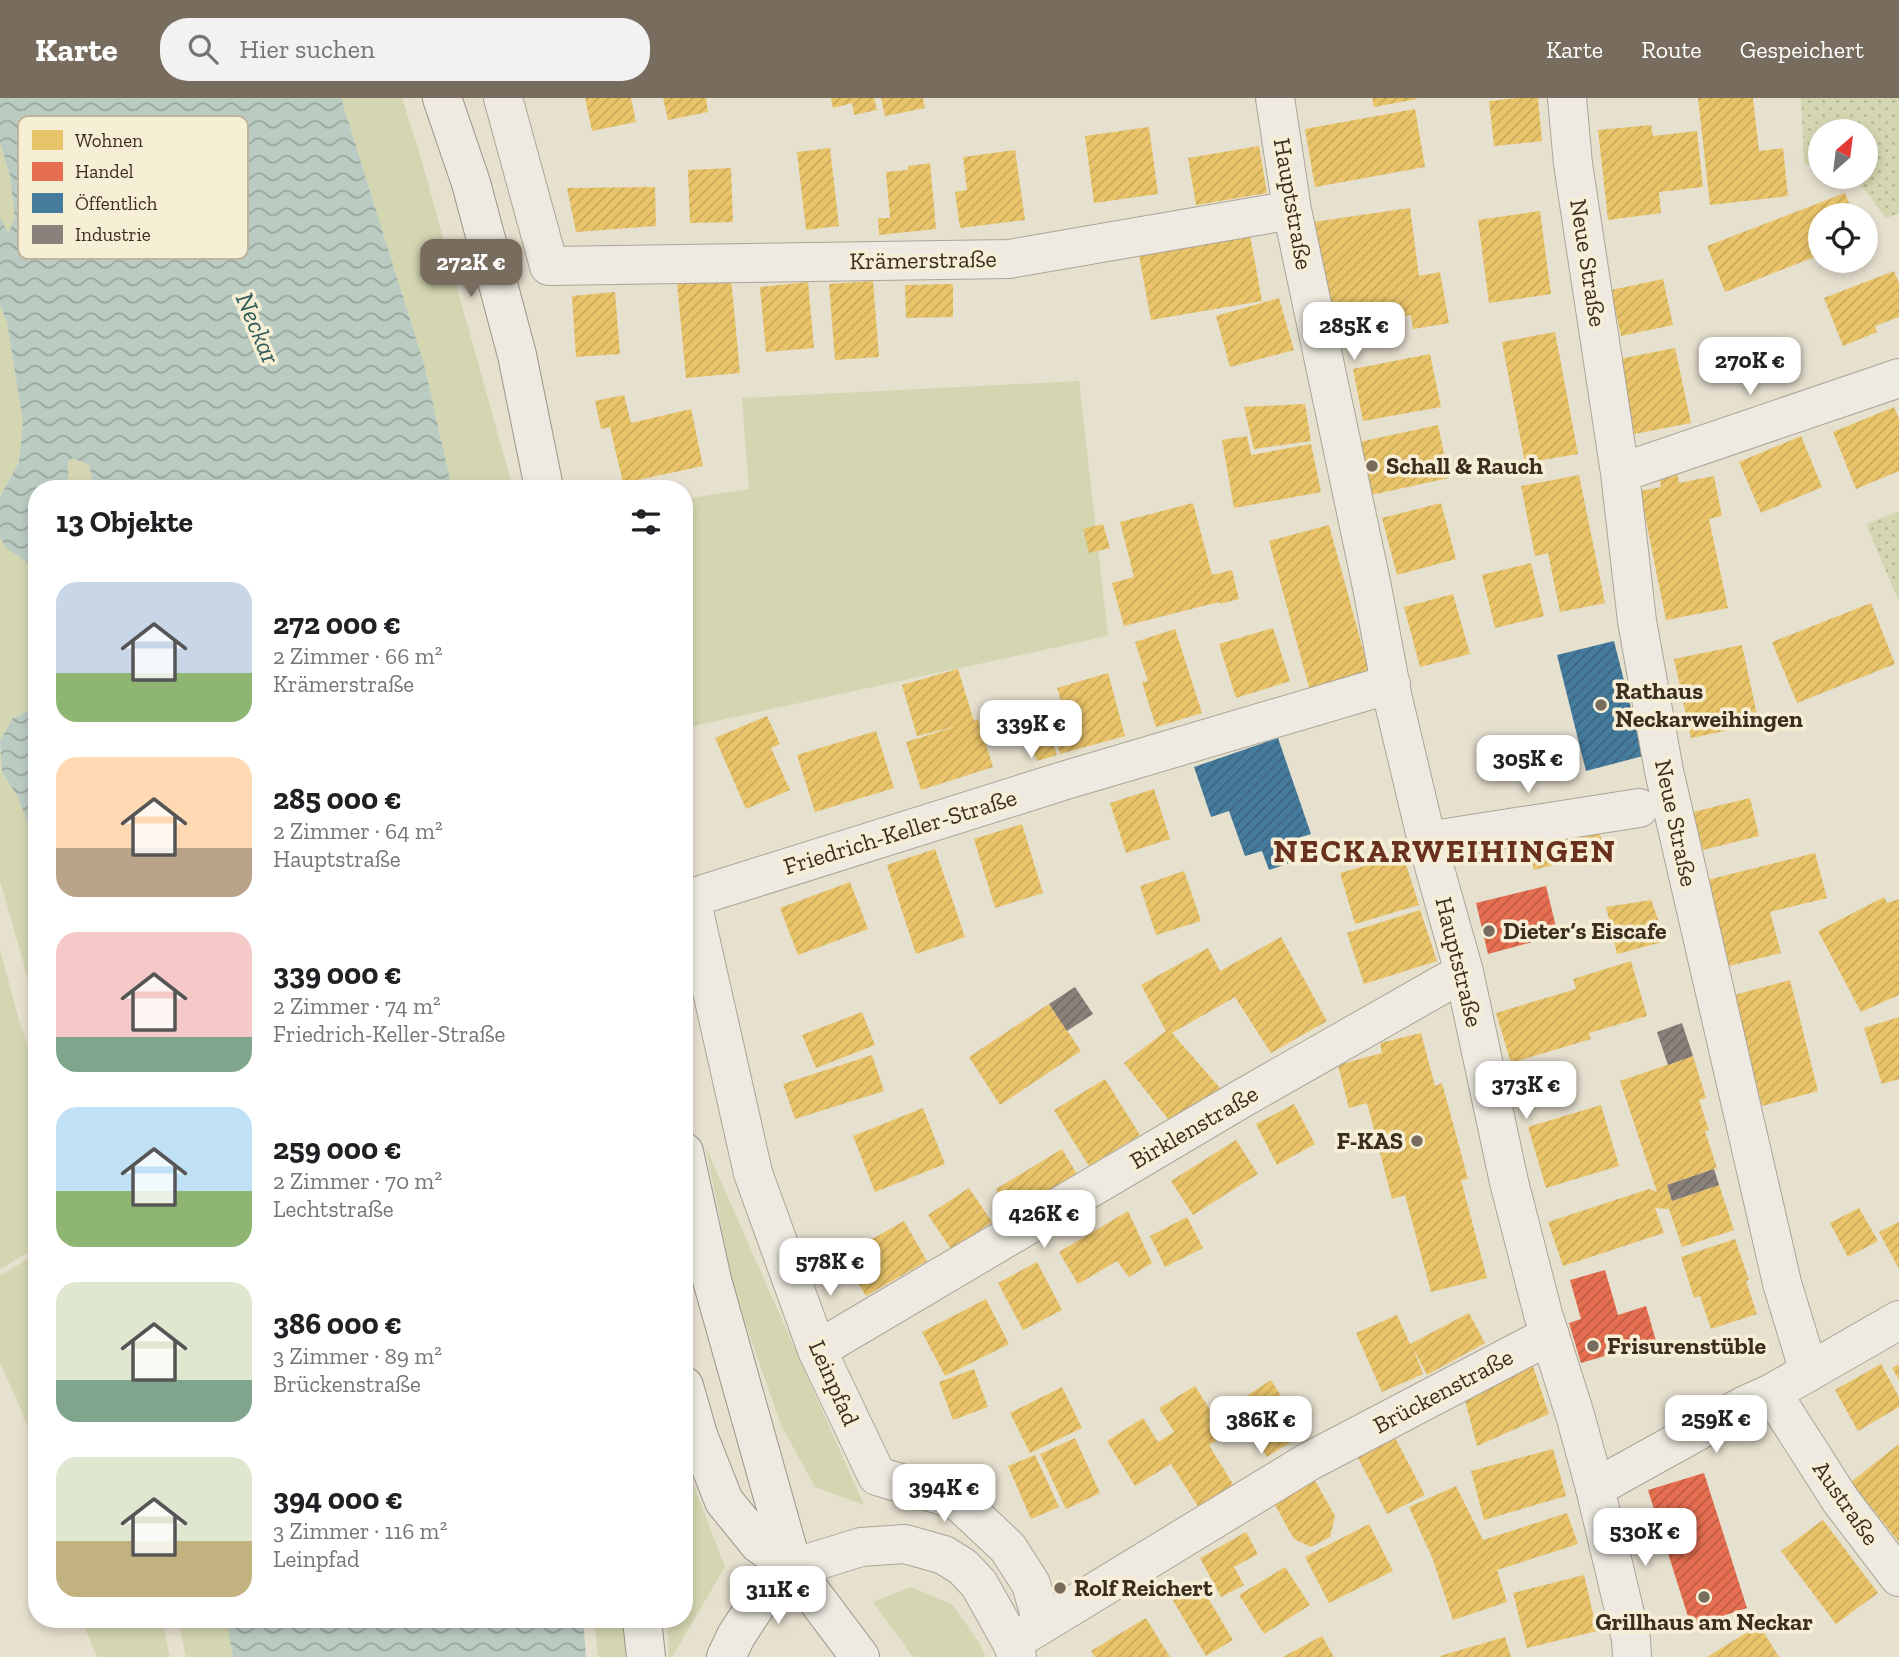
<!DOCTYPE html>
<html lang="de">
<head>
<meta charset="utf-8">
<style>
  :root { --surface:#fff; --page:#f2f2f2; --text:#202124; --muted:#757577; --accent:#776c5d }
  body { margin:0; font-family:"Zilla Slab",serif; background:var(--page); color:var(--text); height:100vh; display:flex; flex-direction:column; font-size:26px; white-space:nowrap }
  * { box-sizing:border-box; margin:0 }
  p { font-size:23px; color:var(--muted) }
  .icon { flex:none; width:38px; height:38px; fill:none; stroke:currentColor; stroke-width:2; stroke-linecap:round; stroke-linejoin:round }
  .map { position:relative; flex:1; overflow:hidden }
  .details { position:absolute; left:28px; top:382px; width:665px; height:1148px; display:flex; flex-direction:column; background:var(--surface); border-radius:28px; box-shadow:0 4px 10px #0003 }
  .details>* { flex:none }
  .needle { width:46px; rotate:28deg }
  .fabs { position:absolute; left:1808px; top:21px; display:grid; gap:14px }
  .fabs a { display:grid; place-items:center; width:70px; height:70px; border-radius:50%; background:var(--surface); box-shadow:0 4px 10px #0003; font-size:35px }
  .price { position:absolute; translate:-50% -60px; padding:0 16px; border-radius:14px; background:#fff; color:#222; font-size:23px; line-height:46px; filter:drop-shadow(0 2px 4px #0008) }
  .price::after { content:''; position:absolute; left:50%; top:42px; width:21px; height:16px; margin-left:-10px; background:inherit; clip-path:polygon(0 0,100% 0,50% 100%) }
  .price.on { background:var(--accent); color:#fff }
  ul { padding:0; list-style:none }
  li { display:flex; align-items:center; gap:21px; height:175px; padding:0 28px }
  li span { display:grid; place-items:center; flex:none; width:196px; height:140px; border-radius:21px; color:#555 }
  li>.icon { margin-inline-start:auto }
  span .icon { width:84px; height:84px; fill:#fffc; stroke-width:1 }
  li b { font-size:30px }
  h2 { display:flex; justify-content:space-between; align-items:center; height:84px; padding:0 28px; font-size:30px }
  header { display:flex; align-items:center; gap:42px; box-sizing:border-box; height:98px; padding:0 35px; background:var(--accent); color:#fff }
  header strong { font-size:33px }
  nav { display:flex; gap:38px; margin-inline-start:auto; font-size:24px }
  .search { width:490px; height:63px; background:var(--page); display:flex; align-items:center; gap:18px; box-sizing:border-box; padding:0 24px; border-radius:28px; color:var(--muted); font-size:26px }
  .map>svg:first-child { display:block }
  .grass { fill:#d4d6b1 }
  .garden { fill:url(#garden-dots) }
  .water { fill:url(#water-waves) }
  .homes { fill:url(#homes-hatch) }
  .shops { fill:url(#shops-hatch) }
  .public { fill:url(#public-hatch) }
  .industry { fill:url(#industry-hatch) }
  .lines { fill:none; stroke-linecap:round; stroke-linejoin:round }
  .minor-casing { stroke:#aba597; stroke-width:40 }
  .tertiary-casing { stroke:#aba597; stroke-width:40 }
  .secondary-casing { stroke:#9b9488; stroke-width:40 }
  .minor { stroke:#eeeae1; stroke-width:38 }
  .tertiary { stroke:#eeeae1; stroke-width:38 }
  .secondary { stroke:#eeeae1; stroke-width:38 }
  .poi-dot { fill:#776c5d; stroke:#f7efd5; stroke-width:2.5 }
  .labels { text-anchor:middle; stroke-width:7; stroke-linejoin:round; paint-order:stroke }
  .street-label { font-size:24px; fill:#3b2e1f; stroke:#f7efd5 }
  .poi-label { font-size:24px; font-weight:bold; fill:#3b2e1f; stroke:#f7efd5; text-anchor:start }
  .water-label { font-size:26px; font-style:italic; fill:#2e5b5a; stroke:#f7efd5 }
  .district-label { font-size:32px; font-weight:bold; letter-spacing:2px; fill:#69301d; stroke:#f7efd5 }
  .key { fill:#f7efd5; stroke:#bfb59e; stroke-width:2 }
  .key-label { font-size:19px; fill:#3b2e1f }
</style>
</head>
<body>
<header>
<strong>Karte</strong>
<div class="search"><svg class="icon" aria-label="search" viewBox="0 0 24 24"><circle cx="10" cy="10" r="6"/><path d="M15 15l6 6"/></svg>Hier suchen</div>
<nav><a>Karte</a><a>Route</a><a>Gespeichert</a></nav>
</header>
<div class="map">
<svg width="1899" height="1559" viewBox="0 0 1899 1559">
  <defs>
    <pattern id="garden-dots" width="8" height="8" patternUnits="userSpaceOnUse" patternTransform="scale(1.75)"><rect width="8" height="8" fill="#d4d6b1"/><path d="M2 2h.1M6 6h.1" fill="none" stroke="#b7b898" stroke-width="1.8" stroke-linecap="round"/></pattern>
    <pattern id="water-waves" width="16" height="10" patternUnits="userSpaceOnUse" patternTransform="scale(1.75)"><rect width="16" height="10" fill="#baccc2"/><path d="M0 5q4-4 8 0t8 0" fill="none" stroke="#98a69d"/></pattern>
    <pattern id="homes-hatch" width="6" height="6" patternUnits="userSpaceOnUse" patternTransform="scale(1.75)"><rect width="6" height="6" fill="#e9c46a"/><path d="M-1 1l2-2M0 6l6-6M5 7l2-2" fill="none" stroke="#c9a95b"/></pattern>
    <pattern id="shops-hatch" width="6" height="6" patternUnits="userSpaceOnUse" patternTransform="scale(1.75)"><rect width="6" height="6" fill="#e76f51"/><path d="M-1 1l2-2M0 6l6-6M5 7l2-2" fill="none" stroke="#bc5c43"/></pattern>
    <pattern id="public-hatch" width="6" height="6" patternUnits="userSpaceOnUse" patternTransform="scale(1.75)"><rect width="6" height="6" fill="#457b9d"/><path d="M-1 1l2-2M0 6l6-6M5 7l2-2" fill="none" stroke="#3b657f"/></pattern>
    <pattern id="industry-hatch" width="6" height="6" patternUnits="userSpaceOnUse" patternTransform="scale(1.75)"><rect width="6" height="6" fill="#8a817c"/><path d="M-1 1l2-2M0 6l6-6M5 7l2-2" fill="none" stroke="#726a65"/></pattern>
  </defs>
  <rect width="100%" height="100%" fill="#e6e0cf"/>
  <path class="grass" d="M341 0H402L418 50 513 390H452L424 266Z
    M0 44 10 78 15 120 8 136 0 119Z
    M0 207 7 224 23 324 19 364 0 399Z
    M1079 283 1108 538 684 630V401L749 391 742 300Z
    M73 360 89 367 94 390H68V363Z
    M0 439 6 450 37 471V608L12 621 0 643 2 674 18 699 25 718 37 731V912L0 783Z
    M0 852 19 922 37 978V1149L0 1171Z
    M706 1050 864 1407 815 1389 781 1327 734 1193Z
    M37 1155V1349L0 1264V1178Z
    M684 1362 725 1469 672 1559H669L667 1521H684Z
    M911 1489 953 1507 980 1546 986 1559H913L873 1504Z
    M81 1521H162L170 1559H97Z
    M178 1521H226L233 1559H186Z
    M594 1521H628L633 1559H598Z"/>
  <path class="garden" d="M1801 0H1899V116L1886 120 1857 82 1847 79H1866V33H1820V70L1804 65Z
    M1899 413V504L1866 426Z"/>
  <path class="water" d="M0 0H341L424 266 452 390H94L89 367 73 360 68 363V390H37V471L6 450 0 439V399L19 364 23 324 7 224 0 207V119L8 135 15 120 10 78 0 44Z
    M37 608V733L27 723 18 699 2 674 0 643 12 621Z
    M226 1521H583L586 1559H233Z"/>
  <path class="homes" d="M585 0H631L636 24 592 33Z
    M663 0H706L708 14 668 22Z
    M831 0H874L877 12 854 17 852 5 833 10Z
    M881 0H923L925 10 885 18Z
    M1372 0H1416L1417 1 1374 9Z
    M1518 0H1538L1542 43 1494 48 1489 3Z
    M1698 0H1753L1759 53 1783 50 1788 98 1710 107Z
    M1415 11 1425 69 1315 89 1305 31Z
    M1651 27 1653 38 1697 33 1703 89 1659 94 1661 115 1608 122 1598 32Z
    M1149 29 1158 96 1094 105 1085 38Z
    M1259 48 1267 95 1196 107 1188 60Z
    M830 50 839 128 806 132 797 54Z
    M1015 52 1025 122 960 130 955 94 967 92 963 59Z
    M930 65 936 131 879 137 878 120H890L886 74 908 72V68Z
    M731 70 733 124 690 125 688 72Z
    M655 89 656 128 576 134 567 90Z
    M1845 95 1854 117H1820V157L1725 194 1707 148Z
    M1410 110 1419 178 1440 174 1449 225 1413 231 1411 217 1328 229 1313 124Z
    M1540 113 1551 196 1489 205 1478 122Z
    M1250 137 1262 203 1151 222 1139 157Z
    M1894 173 1899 185V219L1875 228 1877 234 1843 248 1824 200Z
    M731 180 740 275 686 280 677 185Z
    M1663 181 1673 227 1621 238 1611 192Z
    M873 183 879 259 835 262 829 186Z
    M808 184 814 250 766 254 760 189Z
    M953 186V219L906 220 905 187Z
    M615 194 620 256 576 259 572 198Z
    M1279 200 1294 252 1230 269 1216 218Z
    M1555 234 1578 356 1525 365 1502 244Z
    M1675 250 1691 325 1634 336 1619 261Z
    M1430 256 1441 309 1363 323 1353 271Z
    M624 297 631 325 691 311 703 368 623 385 610 329 601 331 595 303Z
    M1305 306 1311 343 1254 351 1244 309Z
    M1894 309 1899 321V373L1856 391 1833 334Z
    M1438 327 1449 380 1371 397 1359 344Z
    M1247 338 1251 357 1311 346 1321 394 1234 410 1222 342Z
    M1801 338 1822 389 1761 415 1739 364Z
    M1676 370 1679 385 1714 378 1722 418 1709 421 1728 510 1666 522 1640 393 1661 389 1658 374Z
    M1579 377 1605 505 1560 514 1548 455 1535 458 1521 388Z
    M1193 405 1212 477 1232 472 1239 501 1220 506 1219 504 1124 528 1112 485 1134 479 1120 424Z
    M1441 405 1456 461 1397 477 1382 420Z
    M1103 426 1110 450 1089 455 1083 431Z
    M1329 427 1370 577 1310 593 1269 443Z
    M1531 465 1544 518 1495 530 1482 477Z
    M1453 496 1470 556 1420 569 1404 509Z
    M1871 505 1895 566 1797 605 1772 544Z
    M1273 530 1290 583 1236 600 1219 546Z
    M1175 531 1202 615 1156 629 1142 584 1148 583 1135 544Z
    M1742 547 1759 626 1691 640 1674 561Z
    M958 571 974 623 978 621 993 669 921 692 906 644 957 628 917 638 902 587Z
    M1108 575 1125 638 1060 656 1056 641 1071 636 1057 590Z
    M767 618 780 646 771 650 790 692 746 711 715 640Z
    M1046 625 1057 657 1037 663 1026 632Z
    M876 633 894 690 815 714 797 657Z
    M1154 691 1170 741 1126 755 1110 705Z
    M1750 700 1759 738 1703 752 1693 714Z
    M1022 726 1043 795 995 810 974 741Z
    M1597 726 1607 761 1584 768 1581 760 1534 772 1527 745Z
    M935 751 965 839 916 856 887 767Z
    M1815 755 1827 800 1770 814 1781 855 1729 868 1707 782Z
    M1403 757 1419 807 1355 826 1340 775Z
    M1184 773 1201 823 1156 837 1140 788Z
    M850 784 868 831 798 857 780 810Z
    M1884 799 1887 805 1899 801V897L1861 914 1818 833Z
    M1651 802 1666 843 1617 856 1606 809Z
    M1420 812 1437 863 1364 886 1347 835Z
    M1281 839 1327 923 1271 955 1235 899 1172 935 1221 991 1171 1025 1124 965 1166 933 1141 887 1208 850 1220 873Z
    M1631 863 1647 918 1589 935 1591 941 1511 965 1496 915 1576 891 1573 881Z
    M1790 882 1818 993 1762 1008 1734 897Z
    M1049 906 1081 953 1000 1007 969 959Z
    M862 914 875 947 816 970 802 937Z
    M1899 919V981L1882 986 1864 930Z
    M1421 935 1435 988 1442 985 1468 1081 1461 1082 1487 1180 1431 1194 1405 1097 1392 1101 1367 1005 1349 1010 1338 967 1382 955 1380 945Z
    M872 957 884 993 795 1021 783 986Z
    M1693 958 1706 1000 1699 1002 1709 1032 1705 1033 1717 1070 1667 1087 1672 1103 1719 1087 1734 1132 1682 1149 1669 1111 1655 1110 1664 1135 1563 1168 1548 1124 1649 1091 1657 1094 1620 983Z
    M1105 981 1140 1037 1089 1068 1054 1012Z
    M1294 1006 1315 1046 1277 1067 1256 1026Z
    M1601 1007 1619 1068 1546 1090 1528 1029Z
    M923 1010 945 1066 875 1094 853 1038Z
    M1236 1042 1258 1076 1193 1117 1171 1083Z
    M1062 1051 1078 1078 1012 1118 996 1091Z
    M969 1090 992 1124 951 1151 928 1117Z
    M1859 1110 1878 1143 1848 1159 1830 1125Z
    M1128 1113 1152 1165 1129 1179 1117 1163 1078 1186 1059 1154Z
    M1187 1119 1203 1150 1165 1169 1150 1138Z
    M904 1123 927 1163 866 1198 854 1178 877 1165 865 1145Z
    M1899 1124V1171L1879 1134Z
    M1735 1141 1749 1182 1746 1183 1757 1216 1711 1231 1700 1198 1694 1200 1681 1159Z
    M1037 1164 1062 1212 1023 1232 998 1185Z
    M986 1201 1009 1246 945 1278 922 1234Z
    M1469 1215 1485 1245 1427 1277 1413 1250 1423 1276 1382 1294 1356 1235 1397 1217 1410 1246Z
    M1532 1265 1549 1316 1477 1348 1464 1298Z
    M1881 1266 1899 1299V1309L1858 1333 1835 1292Z
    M1899 1266V1282L1892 1270Z
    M974 1271 988 1309 953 1322 939 1284Z
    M1271 1282 1305 1335 1267 1359 1234 1306Z
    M1195 1288 1226 1337 1209 1347 1234 1388 1199 1410 1171 1366 1135 1388 1107 1343 1143 1320 1158 1344 1174 1334 1159 1310Z
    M1062 1289 1082 1330 1030 1355 1010 1315Z
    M1392 1334 1425 1397 1387 1416 1355 1354Z
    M1075 1340 1100 1395 1066 1411 1040 1356Z
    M1899 1346V1444L1851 1384Z
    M1553 1351 1566 1398 1484 1422 1471 1373Z
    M1035 1357 1059 1409 1031 1421 1008 1368Z
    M1312 1377 1335 1418 1330 1439 1311 1449 1294 1441 1271 1400Z
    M1456 1388 1483 1442 1567 1415 1578 1446 1497 1472 1507 1504 1453 1522 1432 1459 1409 1409Z
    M1823 1422 1878 1495 1836 1526 1781 1453Z
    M1369 1426 1393 1473 1329 1505 1305 1459Z
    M1246 1434 1258 1456 1234 1469 1244 1487 1221 1499 1200 1460Z
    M1285 1469 1310 1507 1264 1536 1239 1497Z
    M1584 1477 1597 1533 1527 1550 1513 1495Z
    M1199 1485 1233 1542 1206 1558 1172 1501Z
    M1146 1520 1170 1559H1095L1091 1553Z
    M1759 1527 1779 1559H1707Z
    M1322 1538 1334 1559H1283Z
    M1505 1539 1511 1559H1441L1440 1558Z"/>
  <path class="shops" d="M1546 788 1558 837 1488 856 1476 805Z
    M1605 1172 1618 1217 1646 1208 1656 1243 1581 1265 1569 1225 1581 1221 1570 1182Z
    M1704 1375 1747 1510 1691 1528 1648 1392Z"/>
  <path class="public" d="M1614 543 1643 658 1586 673 1557 557Z
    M1278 640 1311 736 1285 744 1292 764 1269 772 1262 753 1245 758 1229 713 1211 719 1194 669Z"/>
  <path class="industry" d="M1075 889 1093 916 1067 933 1049 906Z
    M1682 925 1693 958 1668 967 1657 934Z
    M1714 1071 1719 1087 1672 1103 1667 1087Z"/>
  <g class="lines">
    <g class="minor-casing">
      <path id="minor" d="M503 0 549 168 1009 161 1292 112
        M1275 0 1292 112 1372 489 1393 601 1427 743 1464 874 1509 1084 1543 1216 1575 1317 1595 1390
        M1567 0 1573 66 1620 375 1637 523 1664 673 1782 1185 1809 1274
        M1620 375 1899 280
        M1427 743 1639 710
        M817 1252 1241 1001 1464 874
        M1772 1295 1841 1403 1899 1479
        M1042 1525 1031 1486 1008 1450 957 1402 877 1378 817 1252 753 1075 691 800 1066 682 1391 586
        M1021 1539 1308 1364 1550 1237"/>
    </g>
    <g class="tertiary-casing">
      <path id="tertiary" d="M793 1470 861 1449 905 1446 944 1457 963 1469 979 1486 1012 1545 1017 1559
        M1632 1559 1631 1541 1595 1390 1745 1307 1772 1295 1899 1222"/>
    </g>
    <g class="secondary-casing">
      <path id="secondary" d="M442 0 471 85 517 257 544 390
        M684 1054 712 1182 793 1470
        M684 1288 698 1337 724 1403 759 1446 793 1470 860 1559
        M642 1521 646 1559
        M726 1559 736 1538 757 1506 793 1470"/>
    </g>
    <use href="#minor" class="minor"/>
    <use href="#tertiary" class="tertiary"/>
    <use href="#secondary" class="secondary"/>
  </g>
  <g class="poi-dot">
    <circle cx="1372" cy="368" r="7"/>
    <circle cx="1601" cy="607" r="7"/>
    <circle cx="1489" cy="833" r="7"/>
    <circle cx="1417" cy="1043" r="7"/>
    <circle cx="1593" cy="1248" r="7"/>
    <circle cx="1060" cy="1490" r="7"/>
    <circle cx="1704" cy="1499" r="7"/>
  </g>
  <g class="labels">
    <g class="street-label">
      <text transform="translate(1293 106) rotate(80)" y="8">Hauptstraße</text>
      <text transform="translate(923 162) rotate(-1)" y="8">Krämerstraße</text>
      <text transform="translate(1588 165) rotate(81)" y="8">Neue Straße</text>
      <text transform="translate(1676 725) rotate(78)" y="8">Neue Straße</text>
      <text transform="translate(900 734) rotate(-17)" y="8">Friedrich-Keller-Straße</text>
      <text transform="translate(1459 864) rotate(76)" y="8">Hauptstraße</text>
      <text transform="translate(1194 1029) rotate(-30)" y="8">Birklenstraße</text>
      <text transform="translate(834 1285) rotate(66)" y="8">Leinpfad</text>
      <text transform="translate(1443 1293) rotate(-28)" y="8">Brückenstraße</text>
      <text transform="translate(1846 1405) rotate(55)" y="8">Austraße</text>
    </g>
    <g class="poi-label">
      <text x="1386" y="376">Schall &amp; Rauch</text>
      <text x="1615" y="601">Rathaus<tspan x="1615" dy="28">Neckarweihingen</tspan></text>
      <text x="1503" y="841">Dieter‘s Eiscafe</text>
      <text x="1403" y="1051" text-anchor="end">F-KAS</text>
      <text x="1607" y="1256">Frisurenstüble</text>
      <text x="1074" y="1498">Rolf Reichert</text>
      <text x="1704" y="1532" text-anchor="middle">Grillhaus am Neckar</text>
    </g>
    <g class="water-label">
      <text transform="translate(258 230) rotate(67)" y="9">Neckar</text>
    </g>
    <g class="district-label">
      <text x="1445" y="764">NECKARWEIHINGEN</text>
    </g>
  </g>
  <rect x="18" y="18" width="230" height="143" rx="10" class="key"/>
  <rect x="32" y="32" width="31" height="20" fill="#e9c46a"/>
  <rect x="32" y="64" width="31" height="19" fill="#e76f51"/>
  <rect x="32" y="95" width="31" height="20" fill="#457b9d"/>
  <rect x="32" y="127" width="31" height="19" fill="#8a817c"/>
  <g class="key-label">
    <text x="75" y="49">Wohnen</text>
    <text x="75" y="80">Handel</text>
    <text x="75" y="112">Öffentlich</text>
    <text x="75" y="143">Industrie</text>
  </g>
</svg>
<div class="fabs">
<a><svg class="needle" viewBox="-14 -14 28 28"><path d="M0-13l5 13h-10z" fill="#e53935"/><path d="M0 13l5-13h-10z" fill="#757577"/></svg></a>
<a><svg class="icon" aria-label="locate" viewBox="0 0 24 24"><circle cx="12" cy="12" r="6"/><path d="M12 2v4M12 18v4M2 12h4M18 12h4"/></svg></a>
</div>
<b class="price on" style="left:471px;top:201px">272K €</b>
<b class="price" style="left:1354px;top:264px">285K €</b>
<b class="price" style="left:1750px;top:299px">270K €</b>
<b class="price" style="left:1031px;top:662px">339K €</b>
<b class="price" style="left:1528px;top:697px">305K €</b>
<b class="price" style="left:1526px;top:1023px">373K €</b>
<b class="price" style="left:1044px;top:1152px">426K €</b>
<b class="price" style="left:830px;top:1200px">578K €</b>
<b class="price" style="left:1716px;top:1357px">259K €</b>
<b class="price" style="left:1261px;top:1358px">386K €</b>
<b class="price" style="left:944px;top:1426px">394K €</b>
<b class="price" style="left:1645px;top:1470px">530K €</b>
<b class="price" style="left:778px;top:1528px">311K €</b>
<section class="details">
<h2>13 Objekte<svg class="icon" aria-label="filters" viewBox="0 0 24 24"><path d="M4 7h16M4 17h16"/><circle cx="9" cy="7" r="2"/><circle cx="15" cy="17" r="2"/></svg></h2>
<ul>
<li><span style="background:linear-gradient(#c9d6e8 65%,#8fb573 0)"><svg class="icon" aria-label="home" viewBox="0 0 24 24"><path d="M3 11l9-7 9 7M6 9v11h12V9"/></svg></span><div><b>272 000 €</b><p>2 Zimmer · 66 m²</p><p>Krämerstraße</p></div></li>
<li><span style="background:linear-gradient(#ffd9b3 65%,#b9a48a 0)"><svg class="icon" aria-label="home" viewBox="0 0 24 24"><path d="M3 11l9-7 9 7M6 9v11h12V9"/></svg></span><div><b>285 000 €</b><p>2 Zimmer · 64 m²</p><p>Hauptstraße</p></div></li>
<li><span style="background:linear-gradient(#f6c9c9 75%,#7fa58c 0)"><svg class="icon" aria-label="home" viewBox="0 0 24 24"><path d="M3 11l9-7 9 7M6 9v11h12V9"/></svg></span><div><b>339 000 €</b><p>2 Zimmer · 74 m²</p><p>Friedrich-Keller-Straße</p></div></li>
<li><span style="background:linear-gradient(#bfe0f5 60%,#8fb573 0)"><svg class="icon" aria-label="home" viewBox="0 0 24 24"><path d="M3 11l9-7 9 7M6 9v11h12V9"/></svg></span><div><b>259 000 €</b><p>2 Zimmer · 70 m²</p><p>Lechtstraße</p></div></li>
<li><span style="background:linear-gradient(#dfe7d0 70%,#7fa58c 0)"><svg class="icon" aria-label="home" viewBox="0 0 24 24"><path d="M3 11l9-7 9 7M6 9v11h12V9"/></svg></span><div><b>386 000 €</b><p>3 Zimmer · 89 m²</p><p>Brückenstraße</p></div></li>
<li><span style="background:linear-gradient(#dfe7d0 60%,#c2b280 0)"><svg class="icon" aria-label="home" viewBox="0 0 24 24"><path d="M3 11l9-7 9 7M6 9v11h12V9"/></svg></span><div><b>394 000 €</b><p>3 Zimmer · 116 m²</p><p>Leinpfad</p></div></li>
</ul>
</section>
</div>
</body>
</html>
